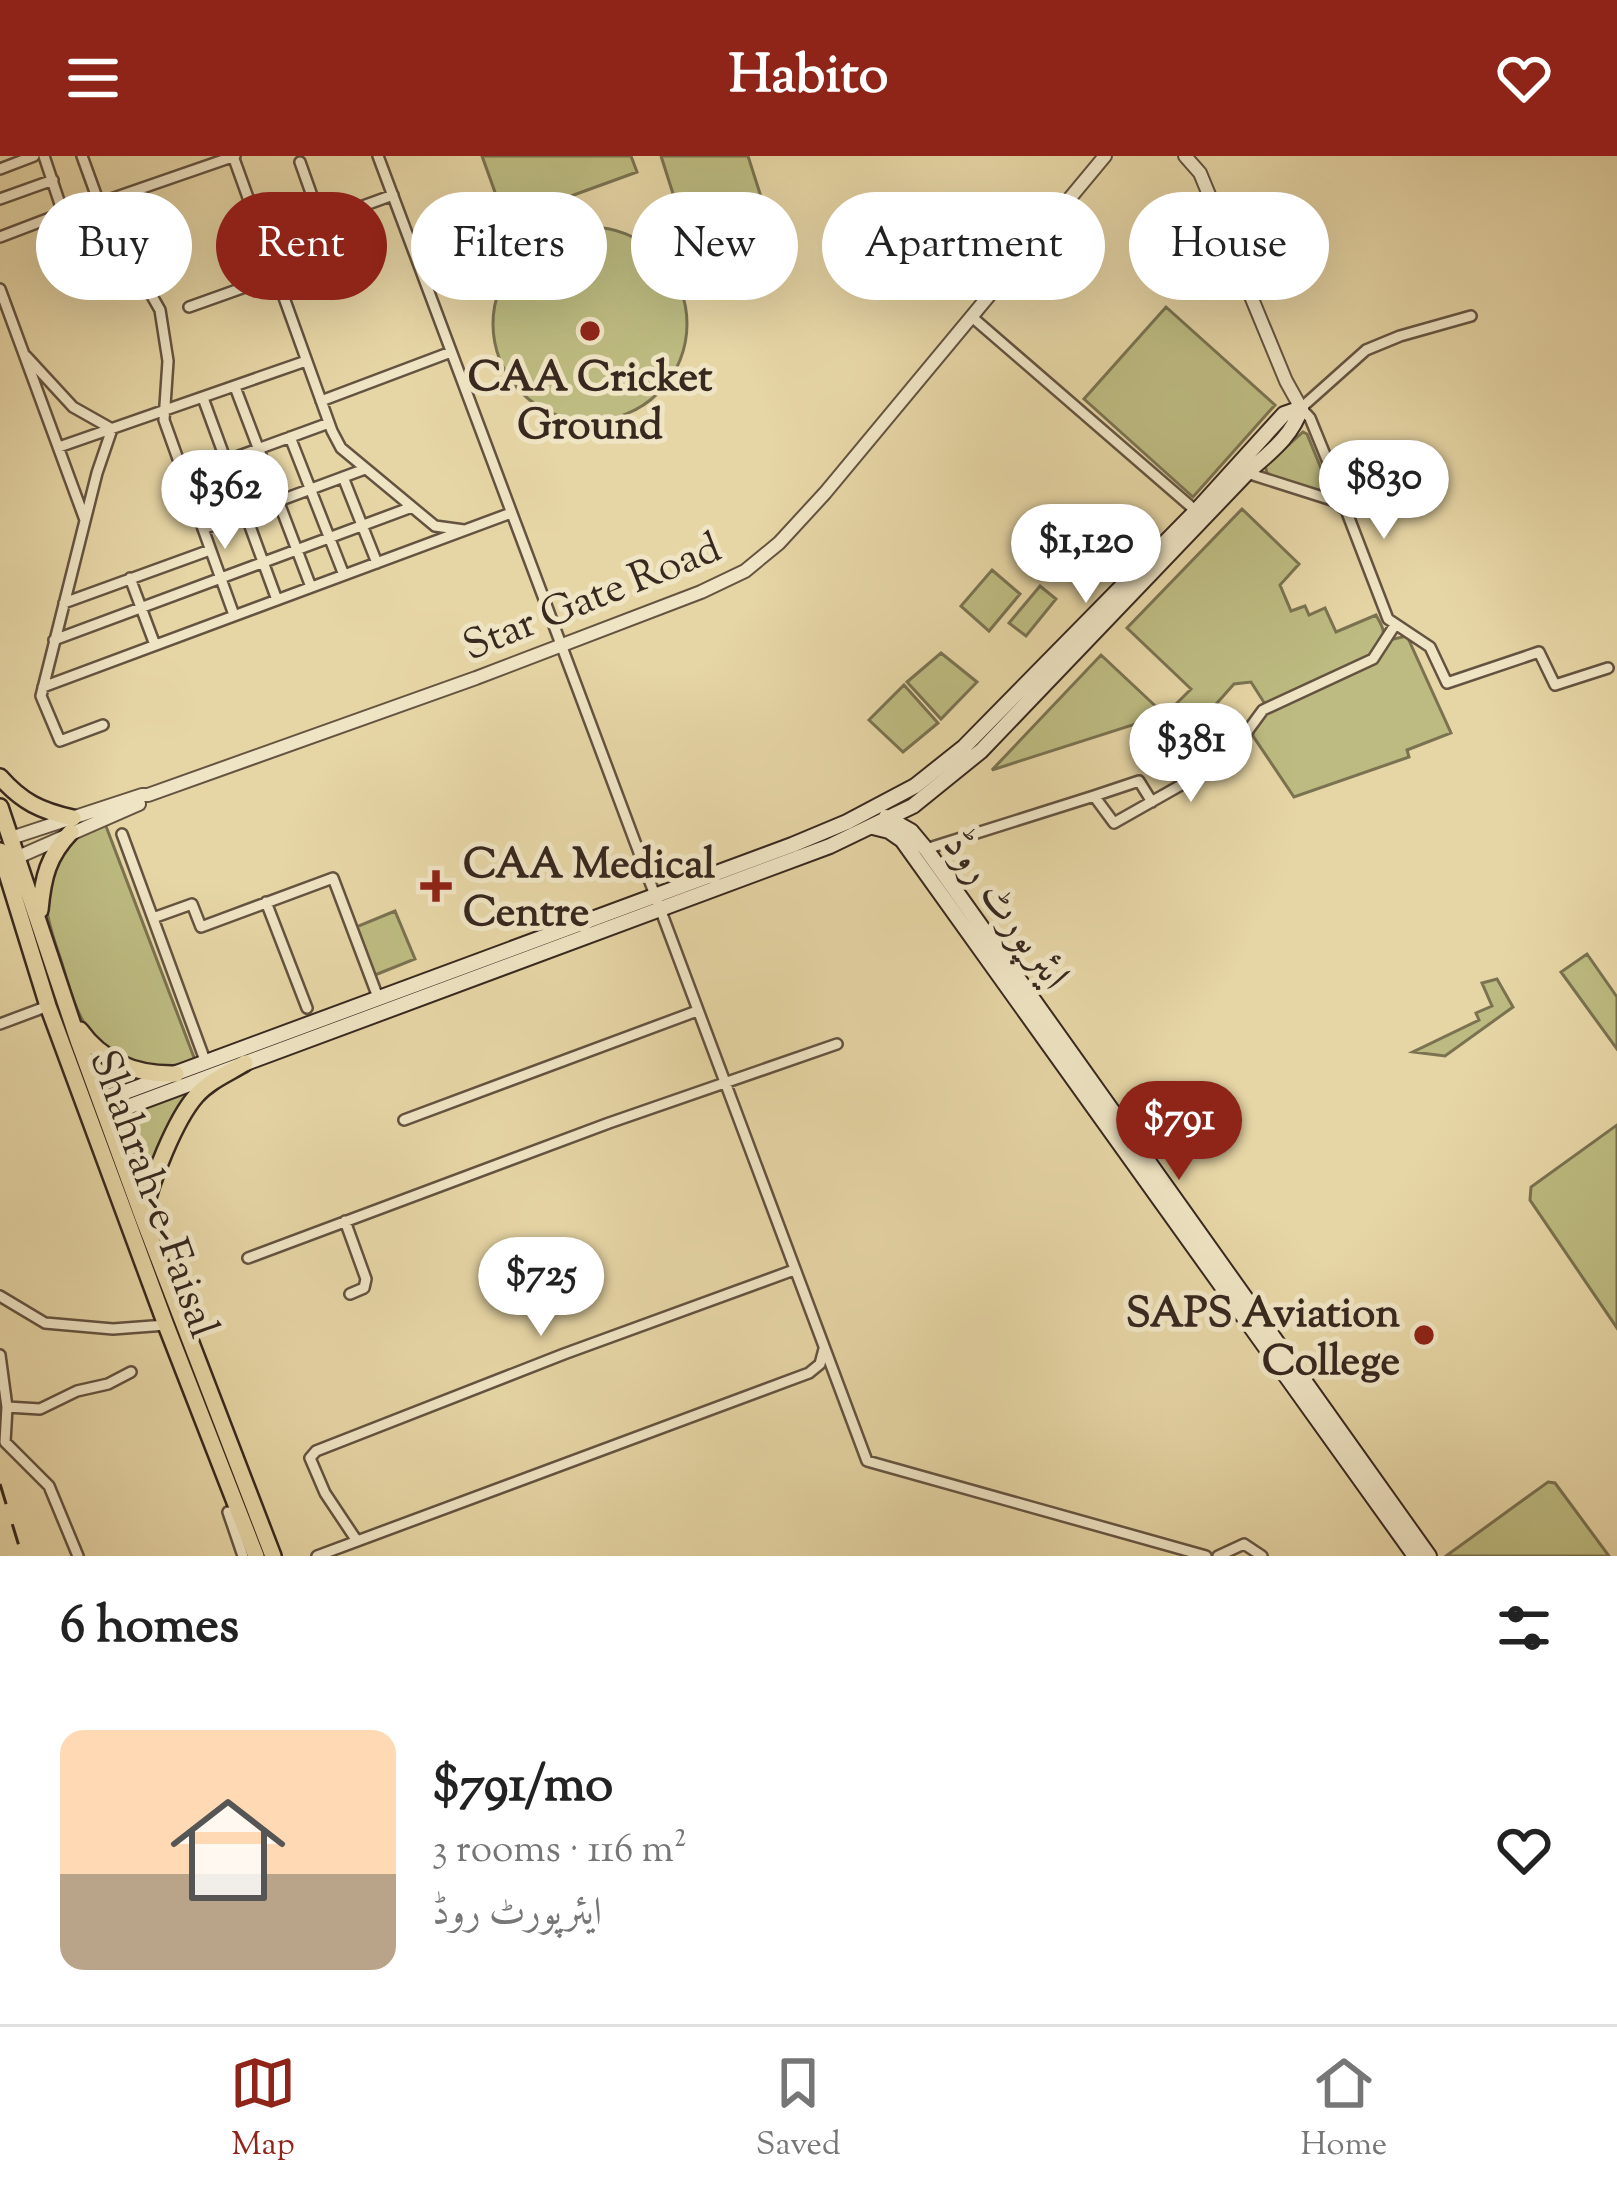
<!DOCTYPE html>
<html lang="en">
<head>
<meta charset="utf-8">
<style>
  :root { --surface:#fff; --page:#f6f6f6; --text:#222; --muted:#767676; --line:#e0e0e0; --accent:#8f2418 }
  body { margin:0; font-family:"Sorts Mill Goudy",Amiri,serif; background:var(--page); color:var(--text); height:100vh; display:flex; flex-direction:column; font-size:45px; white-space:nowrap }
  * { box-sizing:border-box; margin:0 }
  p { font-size:39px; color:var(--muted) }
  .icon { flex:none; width:66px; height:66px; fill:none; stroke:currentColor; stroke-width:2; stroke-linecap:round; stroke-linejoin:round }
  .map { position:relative; height:1400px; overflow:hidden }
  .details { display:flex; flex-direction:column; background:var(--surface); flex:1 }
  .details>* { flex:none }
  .hud { position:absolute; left:36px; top:36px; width:1545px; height:108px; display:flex; gap:24px }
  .price { position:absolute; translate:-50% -102px; padding:0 27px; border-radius:42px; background:#fff; color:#222; font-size:39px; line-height:78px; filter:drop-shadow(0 3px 6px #0008) }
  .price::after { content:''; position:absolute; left:50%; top:72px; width:36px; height:27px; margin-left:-18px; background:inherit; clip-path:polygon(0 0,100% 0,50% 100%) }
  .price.on { background:var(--accent); color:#fff }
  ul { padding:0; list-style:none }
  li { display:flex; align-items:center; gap:36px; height:300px; padding:0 60px }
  li span { display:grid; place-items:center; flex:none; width:336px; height:240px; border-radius:24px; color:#555 }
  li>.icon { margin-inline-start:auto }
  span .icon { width:144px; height:144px; fill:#fffc; stroke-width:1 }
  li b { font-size:51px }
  h2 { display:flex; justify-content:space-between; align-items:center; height:144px; padding:0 60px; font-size:51px }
  .pill { padding:0 42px; border-radius:54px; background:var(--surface); box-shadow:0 12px 48px #0002; font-size:42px; line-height:108px }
  .pill.on { background:var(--accent); color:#fff }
  header { display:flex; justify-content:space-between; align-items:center; height:156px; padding:0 60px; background:var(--accent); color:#fff; font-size:54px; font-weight:700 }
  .tabs { display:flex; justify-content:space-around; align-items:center; height:168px; border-top:3px solid var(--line); background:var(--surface); font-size:33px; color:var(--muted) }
  .tabs a { display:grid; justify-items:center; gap:6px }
  .tabs .on { color:var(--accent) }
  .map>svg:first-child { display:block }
  .green { fill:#bdbb81; stroke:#7a7250; stroke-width:3 }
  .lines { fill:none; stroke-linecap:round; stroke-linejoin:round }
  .minor-casing { stroke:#645340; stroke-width:14 }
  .tertiary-casing { stroke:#645340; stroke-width:16 }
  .secondary-casing { stroke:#38281f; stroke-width:18 }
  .trunk-casing { stroke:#38281f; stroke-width:20 }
  .minor { stroke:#efe4c4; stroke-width:9 }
  .tertiary { stroke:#efe4c4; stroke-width:12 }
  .secondary { stroke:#efe4c4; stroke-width:14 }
  .trunk { stroke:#e6d5a5; stroke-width:15 }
  .rail { stroke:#38281f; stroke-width:3; stroke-dasharray:21 21; stroke-linecap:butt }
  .poi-dot { fill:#8f2418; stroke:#efe4c4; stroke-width:4.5 }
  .labels { text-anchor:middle; stroke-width:10; stroke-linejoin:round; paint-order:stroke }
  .poi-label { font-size:42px; font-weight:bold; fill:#38281f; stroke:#efe4c4 }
  .street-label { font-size:42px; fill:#38281f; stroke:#efe4c4 }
</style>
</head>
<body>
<header><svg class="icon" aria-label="menu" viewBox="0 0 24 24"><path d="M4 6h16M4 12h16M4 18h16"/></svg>Habito<svg class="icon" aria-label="heart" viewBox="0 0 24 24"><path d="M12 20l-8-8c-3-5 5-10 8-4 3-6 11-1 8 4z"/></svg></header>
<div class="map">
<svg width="1617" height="1400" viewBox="0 0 1617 1400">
  <rect width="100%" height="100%" fill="#e6d5a5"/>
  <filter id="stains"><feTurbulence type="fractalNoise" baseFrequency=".00167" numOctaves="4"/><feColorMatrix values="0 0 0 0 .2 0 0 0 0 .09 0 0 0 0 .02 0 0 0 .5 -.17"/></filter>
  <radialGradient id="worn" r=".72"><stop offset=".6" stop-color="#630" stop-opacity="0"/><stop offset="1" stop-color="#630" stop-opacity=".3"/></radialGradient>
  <path class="green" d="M482 0H631L637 16 505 64Z
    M661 0H748L770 69 691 94Z
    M493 168a97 97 0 1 1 194 0a97 97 0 1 1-194 0Z
    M1166 151 1275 249 1193 341 1084 243Z
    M1303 276 1307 278 1329 332 1325 337 1269 323 1265 310Z
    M1242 353 1299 408 1280 429 1291 455 1305 450 1309 459 1325 452 1336 476 1376 459C1381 468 1386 475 1382 486 1371 511 1292 537 1265 548L1251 526 1234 528 1177 592 1165 590 1154 562 992 614 1101 499 1165 559 1191 533 1127 472Z
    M992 414 1020 438 989 475 961 450Z
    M1040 430 1056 443 1026 480 1009 467Z
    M1407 480 1451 577 1407 594 1409 601 1294 641 1253 580V573L1263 558 1375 506 1389 484Z
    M941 497 977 526 941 563 907 526Z
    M904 529 938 567 903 596 869 564Z
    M104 665 195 904C157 918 111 909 88 873 74 853 68 827 61 804 50 773 37 737 54 705 65 685 86 676 104 665Z
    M395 755 415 803 375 819 356 771Z
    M1587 798 1617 841V893L1561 816Z
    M1497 823 1513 851 1445 900 1413 896 1479 864 1476 857 1492 850 1482 827Z
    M194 929 144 1026H140L116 964 117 958Z
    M1617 969V1172L1530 1044 1531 1031Z
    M1548 1326 1555 1327 1609 1400H1446Z"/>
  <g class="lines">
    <g class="minor-casing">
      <path id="minor" d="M82 0 99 47 128 115 152 140 160 154 168 205 164 264 234 459
        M233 0 332 275 341 292 435 370 464 374
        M378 0 867 1305 1206 1400
        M300 6 321 65
        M0 13 34 0
        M0 43 53 24
        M99 47 235 0
        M0 81 63 57 44 0
        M264 86 393 39
        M0 133 85 364
        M189 151 276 120
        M972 161 1196 355
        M26 200 73 251 112 273 97 317 41 540 60 585 103 569
        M235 231 311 431
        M203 242 277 444
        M321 245 451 196
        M290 281 344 419
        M59 291 306 205
        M1247 317 1332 344 1346 354 1388 463 1430 491 1447 527 1539 496 1555 529 1608 512
        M184 320 329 267
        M343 321 377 407
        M1332 344 1339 333 1310 262 1301 252 1366 194 1400 180 1471 160
        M194 346 269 319
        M203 373 365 313
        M130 422 155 489
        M64 447 210 394
        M54 484 412 351
        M43 531 511 357
        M1094 640 1139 625 1152 646
        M122 678 206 907
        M926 693 1094 640 1114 667 1227 603 1263 554 1373 503 1395 469
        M266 746 307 852
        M153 762 192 748 201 771 333 722 379 844
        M0 868 48 850
        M404 964 697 855
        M345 1065 366 1123 364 1132 350 1138
        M248 1102 609 967 837 888
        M0 1140 45 1167 113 1173 166 1169
        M0 1199 7 1251 5 1286 49 1330 78 1400
        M7 1251 40 1253 77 1235 108 1228 131 1216
        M228 1356 243 1400
        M357 1385 325 1337 310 1302 316 1295 564 1198 794 1114
        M317 1400 809 1217 820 1208 824 1193
        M1218 1400 1244 1388 1262 1400"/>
    </g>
    <g class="tertiary-casing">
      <path id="tertiary" d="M1185 0 1200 17 1286 225 1301 252
        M11 682 142 639H148L476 522 701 436 745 415 779 387 825 337 1105 0
        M18 701 139 648"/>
    </g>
    <g class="secondary-casing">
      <path id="secondary" d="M886 661 911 675 926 693 1429 1400
        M873 671 889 675 902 684 1415 1400
        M101 945 792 689 847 666 915 630 964 591 1196 355 1284 258 1301 252
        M106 959 830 690 913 650 981 595 1247 317C1269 297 1292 281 1301 252"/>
    </g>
    <g class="trunk-casing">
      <path id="trunk" d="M0 621C22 646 41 655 73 662
        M0 651 79 887 143 1062 273 1400
        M0 695 48 850 166 1169 256 1400
        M40 754C43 721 48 700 71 676
        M80 874C103 906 137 919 176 918
        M144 1057C151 1025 175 964 196 940 209 925 229 917 245 907"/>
    </g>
    <use href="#minor" class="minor"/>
    <use href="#tertiary" class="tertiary"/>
    <use href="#secondary" class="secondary"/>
    <use href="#trunk" class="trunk"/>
    <path class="rail" d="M0 1328 22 1400"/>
  </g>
  <g class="poi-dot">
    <circle cx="590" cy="175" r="12"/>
    <path d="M430 712h12v12h12v12h-12v12h-12v-12h-12v-12h12z"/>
    <circle cx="1424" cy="1179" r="12"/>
  </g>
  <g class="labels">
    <g class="poi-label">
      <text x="590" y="234">CAA Cricket<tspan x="590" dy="48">Ground</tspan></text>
      <text x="463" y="721" text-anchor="start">CAA Medical<tspan x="463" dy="48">Centre</tspan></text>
      <text x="1400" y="1170" text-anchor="end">SAPS Aviation<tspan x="1400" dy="48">College</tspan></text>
    </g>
    <g class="street-label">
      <text transform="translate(591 439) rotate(-22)" y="15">Star Gate Road</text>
      <text transform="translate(1008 753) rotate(54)" y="15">ایئرپورٹ روڈ</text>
      <text transform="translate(156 1037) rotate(70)" y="15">Shahrah-e-Faisal</text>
    </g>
  </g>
  <rect width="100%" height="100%" filter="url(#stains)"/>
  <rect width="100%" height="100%" fill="url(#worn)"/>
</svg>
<b class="price" style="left:1384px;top:386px">$830</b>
<b class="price" style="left:225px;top:396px">$362</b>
<b class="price" style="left:1086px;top:450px">$1,120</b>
<b class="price" style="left:1191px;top:649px">$381</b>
<b class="price on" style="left:1179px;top:1027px">$791</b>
<b class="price" style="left:541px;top:1183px">$725</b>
<div class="hud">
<a class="pill">Buy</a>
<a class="pill on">Rent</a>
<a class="pill">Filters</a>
<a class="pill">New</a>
<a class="pill">Apartment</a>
<a class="pill">House</a>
</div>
</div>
<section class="details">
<h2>6 homes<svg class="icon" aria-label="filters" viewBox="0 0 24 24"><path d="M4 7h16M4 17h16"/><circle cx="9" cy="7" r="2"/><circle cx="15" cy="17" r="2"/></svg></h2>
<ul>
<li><span style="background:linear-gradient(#ffd9b3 60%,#b9a48a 0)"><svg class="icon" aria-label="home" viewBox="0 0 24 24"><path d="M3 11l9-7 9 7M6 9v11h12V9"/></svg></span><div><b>$791/mo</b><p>3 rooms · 116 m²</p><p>ایئرپورٹ روڈ</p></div><svg class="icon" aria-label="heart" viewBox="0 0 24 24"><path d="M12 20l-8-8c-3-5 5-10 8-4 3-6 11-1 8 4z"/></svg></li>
</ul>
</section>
<nav class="tabs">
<a class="on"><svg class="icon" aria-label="map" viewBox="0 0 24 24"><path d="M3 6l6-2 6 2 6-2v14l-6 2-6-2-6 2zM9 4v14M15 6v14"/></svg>Map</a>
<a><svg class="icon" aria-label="saved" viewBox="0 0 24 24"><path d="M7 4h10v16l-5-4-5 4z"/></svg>Saved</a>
<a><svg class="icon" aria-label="home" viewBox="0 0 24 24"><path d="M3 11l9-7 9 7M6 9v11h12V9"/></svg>Home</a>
</nav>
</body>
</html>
